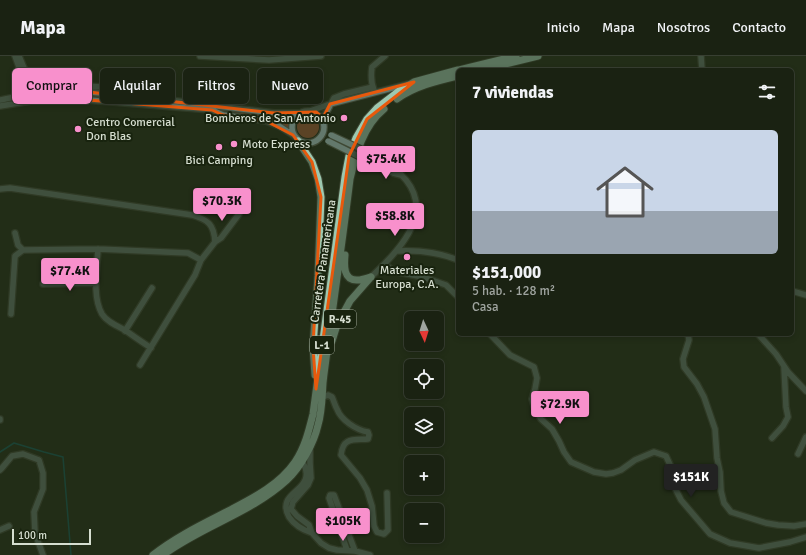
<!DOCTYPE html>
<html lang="es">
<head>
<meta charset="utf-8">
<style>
  :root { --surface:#1a2212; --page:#272f20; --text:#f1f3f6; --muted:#9fa49f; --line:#383f32; --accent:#f890cc }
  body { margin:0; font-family:Signika,sans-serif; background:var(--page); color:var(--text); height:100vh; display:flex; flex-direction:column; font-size:15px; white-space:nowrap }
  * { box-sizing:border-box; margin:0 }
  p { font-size:13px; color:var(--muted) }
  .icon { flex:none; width:22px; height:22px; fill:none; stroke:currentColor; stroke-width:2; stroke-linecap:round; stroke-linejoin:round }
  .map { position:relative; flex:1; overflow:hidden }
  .panel { position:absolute; left:456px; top:12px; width:338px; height:268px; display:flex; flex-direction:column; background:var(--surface); border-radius:6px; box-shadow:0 2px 6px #0003,0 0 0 1px var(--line) }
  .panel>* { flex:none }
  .guide { position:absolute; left:12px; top:12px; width:380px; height:36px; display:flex; gap:8px }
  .needle { width:26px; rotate:176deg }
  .controls { position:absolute; left:404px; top:255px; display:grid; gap:8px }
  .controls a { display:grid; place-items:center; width:40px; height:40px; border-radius:6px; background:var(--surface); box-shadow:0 2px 6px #0003,0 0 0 1px var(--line); font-size:20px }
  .scale { position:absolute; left:12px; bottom:10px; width:79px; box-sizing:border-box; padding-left:4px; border:2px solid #d6ded0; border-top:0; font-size:11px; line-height:14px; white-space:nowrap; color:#d6ded0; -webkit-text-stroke:3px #18230e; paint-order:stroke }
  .price { position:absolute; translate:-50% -34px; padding:0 9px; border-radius:4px; background:var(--accent); color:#111; font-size:13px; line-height:26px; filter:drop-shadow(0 1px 2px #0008) }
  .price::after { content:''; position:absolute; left:50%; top:24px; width:12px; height:9px; margin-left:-6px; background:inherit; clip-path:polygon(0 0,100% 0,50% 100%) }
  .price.active { background:#222; color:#fff }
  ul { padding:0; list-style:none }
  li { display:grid; align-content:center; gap:8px; height:212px; padding:0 16px }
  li+li { border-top:1px solid var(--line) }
  li span { display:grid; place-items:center; height:124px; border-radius:6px; color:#555 }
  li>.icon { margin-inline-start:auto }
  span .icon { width:72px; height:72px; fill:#fffc; stroke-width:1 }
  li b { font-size:17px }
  h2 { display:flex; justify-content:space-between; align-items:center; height:48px; padding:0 16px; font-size:17px }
  .tag { padding:0 14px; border-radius:6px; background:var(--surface); box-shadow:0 2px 6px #0003,0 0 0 1px var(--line); font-size:14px; line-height:36px }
  .tag.active { background:var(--accent); color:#111 }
  header { display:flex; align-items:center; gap:24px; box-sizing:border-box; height:56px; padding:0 20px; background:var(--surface); border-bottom:1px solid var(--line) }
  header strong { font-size:19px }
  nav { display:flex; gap:22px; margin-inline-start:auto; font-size:14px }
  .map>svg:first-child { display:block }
  .green { fill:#5b4325 }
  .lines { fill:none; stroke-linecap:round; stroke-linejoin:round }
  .stream { stroke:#135a56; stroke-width:1.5 }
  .minor-casing { stroke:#3f4935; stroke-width:8 }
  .major-casing { stroke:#3f4935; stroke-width:9 }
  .minor { stroke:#63786c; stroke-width:5.5 }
  .major { stroke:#9dc8b0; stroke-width:7 }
  .minor-bridge-casing { stroke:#3f4935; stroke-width:8; stroke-linecap:butt }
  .minor-bridge { stroke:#63786c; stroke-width:5.5 }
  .marked { fill:none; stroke:#e8590c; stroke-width:3; stroke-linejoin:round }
  .poi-dot { fill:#f890cc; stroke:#18230e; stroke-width:1.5 }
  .labels { text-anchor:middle; stroke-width:4; stroke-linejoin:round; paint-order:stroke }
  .shield { fill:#18230e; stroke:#9da696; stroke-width:1 }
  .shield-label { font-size:11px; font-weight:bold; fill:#d6ded0 }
  .poi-label { font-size:12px; fill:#d6ded0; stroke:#18230e; text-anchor:start }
  .street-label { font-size:12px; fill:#d6ded0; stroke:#18230e }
</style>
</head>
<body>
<header>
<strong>Mapa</strong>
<nav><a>Inicio</a><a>Mapa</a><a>Nosotros</a><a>Contacto</a></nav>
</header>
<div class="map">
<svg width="806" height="499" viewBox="0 0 806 499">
  <rect width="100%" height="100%" fill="#222d18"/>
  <path class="green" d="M234 56 267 60 294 58 289 68V73L279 69Z
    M297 71a11 11 0 1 1 22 0a11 11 0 1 1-22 0Z"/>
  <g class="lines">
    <path class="stream" d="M0 396 14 387 44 396 63 401 71 499"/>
    <g class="minor-casing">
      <path id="minor" d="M15 0 30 41
        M19 0 29 24 31 28 37 30 67 29 102 31 138 34 147 36 153 42
        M200 0 269 4 321 0
        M701 0 702 14
        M374 34C371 27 371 18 372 11L385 0
        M0 44 29 38 80 35 153 42 274 57H299
        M0 50 31 45 88 44 212 54 223 59 266 65 279 70 293 79
        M292 71a16 16 0 1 1 32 0a16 16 0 1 1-32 0Z
        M310 55 330 48 408 28
        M324 65 325 59 334 42 344 38 373 31
        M378 110 393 117 401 119
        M0 133 10 132 192 159C208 164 214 168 215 186L201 204 195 219 140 309
        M15 177 18 189 23 194
        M215 186 221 182 239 158
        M98 193C97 212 92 241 102 258 107 266 117 270 125 274 133 280 142 286 151 292
        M397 195C418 194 438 196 458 204
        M385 208 393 215 423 221 446 229 458 241
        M371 221C396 197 435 160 406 124 404 122 402 120 400 117 399 115 399 113 398 111 395 107 386 105 382 103
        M43 228 96 227
        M792 235 806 239
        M11 258 15 200 23 194 98 193 188 197 201 204
        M125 275 152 232
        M490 278 510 299 534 311 537 322 535 333 532 343 534 350 541 363 552 373 559 385 564 396 571 406 594 416 606 418 613 417 621 414 635 404 654 396 666 400 672 413 675 432 681 444 710 478 730 487 759 492 790 486 806 481
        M688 278 689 284 683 303 684 311 697 328 704 341 715 373 717 402 720 416 721 435 724 447 731 456 766 467 778 469 794 470 806 468
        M758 278 776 298 788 316 806 335
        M323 341 328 339 332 341C334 345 335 350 337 353 341 364 356 374 368 376L369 379 368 383C353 384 343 381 341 399L360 422 367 434 372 450 374 470 377 476 384 478 388 474 387 437
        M0 363V364
        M772 382 783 370 788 361 786 351 784 311
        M310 392V407L311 422 308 429 293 446 291 453 297 460 309 469 312 477 321 487 329 492 337 494 355 495 370 499
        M798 398 806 381
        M302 406C305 410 307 416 306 421 304 436 277 439 289 461 295 470 303 474 312 477
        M0 414 2 412 12 400 23 398 39 404 43 417V433L34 456 35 477 43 499
        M0 474 9 470
        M347 494 329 442 330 439H334L355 495"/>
    </g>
    <g class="major-casing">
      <path id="major" d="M459 14 516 0
        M481 14 538 0
        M397 43C415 30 437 25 458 20
        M298 85 312 106 318 123 321 141 318 220 313 291 315 319
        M345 199C344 209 343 225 358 224 362 224 367 222 371 221
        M332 285 337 269 350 245 371 221
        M153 499C177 480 205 467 232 453 255 441 280 428 295 406 305 391 309 374 313 358L345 121 349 100 356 82 367 63 377 52 399 35 414 26 458 14
        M163 499C202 470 251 457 287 424 301 411 314 387 318 369 322 356 322 341 323 327 324 316 326 305 327 294 335 237 343 180 350 123 356 98 363 70 384 53"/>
    </g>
    <use href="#minor" class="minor"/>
    <use href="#major" class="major"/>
    <g class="minor-bridge-casing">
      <path id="minor-bridge" d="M331 79 382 103
        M328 85 378 110"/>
    </g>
    <use href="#minor-bridge" class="minor-bridge"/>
  </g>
  <path d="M0 0H806V499H0ZM414 26 367 63 349 100 316 333 313 291 321 141 312 106 293 79 266 65 223 59 212 54 88 44 31 45 29 38 80 35 274 57 316 56 323 62 330 48Z" fill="#222d18" fill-opacity=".55" fill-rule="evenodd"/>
  <path class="marked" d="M414 26 367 63 349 100 316 333 313 291 321 141 312 106 293 79 266 65 223 59 212 54 88 44 31 45 29 38 80 35 274 57 316 56 323 62 330 48Z"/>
  <g class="poi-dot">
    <circle cx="344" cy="62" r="4"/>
    <circle cx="78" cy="73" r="4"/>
    <circle cx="234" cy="88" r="4"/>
    <circle cx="219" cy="91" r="4"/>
    <circle cx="407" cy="201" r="4"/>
  </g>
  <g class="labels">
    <g class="shield">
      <rect x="324" y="254" width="32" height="18" rx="3"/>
      <rect x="310" y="280" width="24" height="18" rx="3"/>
    </g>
    <g class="shield-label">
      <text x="340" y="267">R-45</text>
      <text x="322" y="293">L-1</text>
    </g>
    <g class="poi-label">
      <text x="336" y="66" text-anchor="end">Bomberos de San Antonio</text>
      <text x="86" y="70">Centro Comercial<tspan x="86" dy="14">Don Blas</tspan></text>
      <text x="242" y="92">Moto Express</text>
      <text x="219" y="108" text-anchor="middle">Bici Camping</text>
      <text x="407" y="218" text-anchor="middle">Materiales<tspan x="407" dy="14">Europa, C.A.</tspan></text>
    </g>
    <g class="street-label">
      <text transform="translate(323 205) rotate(-82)" y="4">Carretera Panamericana</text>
    </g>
  </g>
</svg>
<div class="controls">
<a><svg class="needle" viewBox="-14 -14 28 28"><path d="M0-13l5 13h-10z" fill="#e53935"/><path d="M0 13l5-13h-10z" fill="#9fa49f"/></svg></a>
<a><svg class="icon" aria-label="locate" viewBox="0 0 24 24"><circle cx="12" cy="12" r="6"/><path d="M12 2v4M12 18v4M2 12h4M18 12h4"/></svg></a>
<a><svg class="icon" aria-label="layers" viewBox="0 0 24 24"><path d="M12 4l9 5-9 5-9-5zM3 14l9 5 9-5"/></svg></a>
<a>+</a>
<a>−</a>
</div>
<div class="scale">100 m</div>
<b class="price" style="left:386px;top:124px">$75.4K</b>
<b class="price" style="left:222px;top:166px">$70.3K</b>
<b class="price" style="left:395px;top:181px">$58.8K</b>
<b class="price" style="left:70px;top:236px">$77.4K</b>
<b class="price" style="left:560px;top:369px">$72.9K</b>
<b class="price active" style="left:691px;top:442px">$151K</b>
<b class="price" style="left:343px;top:486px">$105K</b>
<div class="guide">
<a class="tag active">Comprar</a>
<a class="tag">Alquilar</a>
<a class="tag">Filtros</a>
<a class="tag">Nuevo</a>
</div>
<section class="panel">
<h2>7 viviendas<svg class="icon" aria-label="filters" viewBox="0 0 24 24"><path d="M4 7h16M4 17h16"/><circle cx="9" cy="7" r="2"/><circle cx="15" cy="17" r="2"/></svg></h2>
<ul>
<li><span style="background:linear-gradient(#c9d6e8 65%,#9aa5b1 0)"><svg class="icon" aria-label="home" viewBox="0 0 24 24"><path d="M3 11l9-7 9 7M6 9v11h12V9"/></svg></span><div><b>$151,000</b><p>5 hab. · 128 m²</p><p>Casa</p></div></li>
</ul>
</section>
</div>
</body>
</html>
